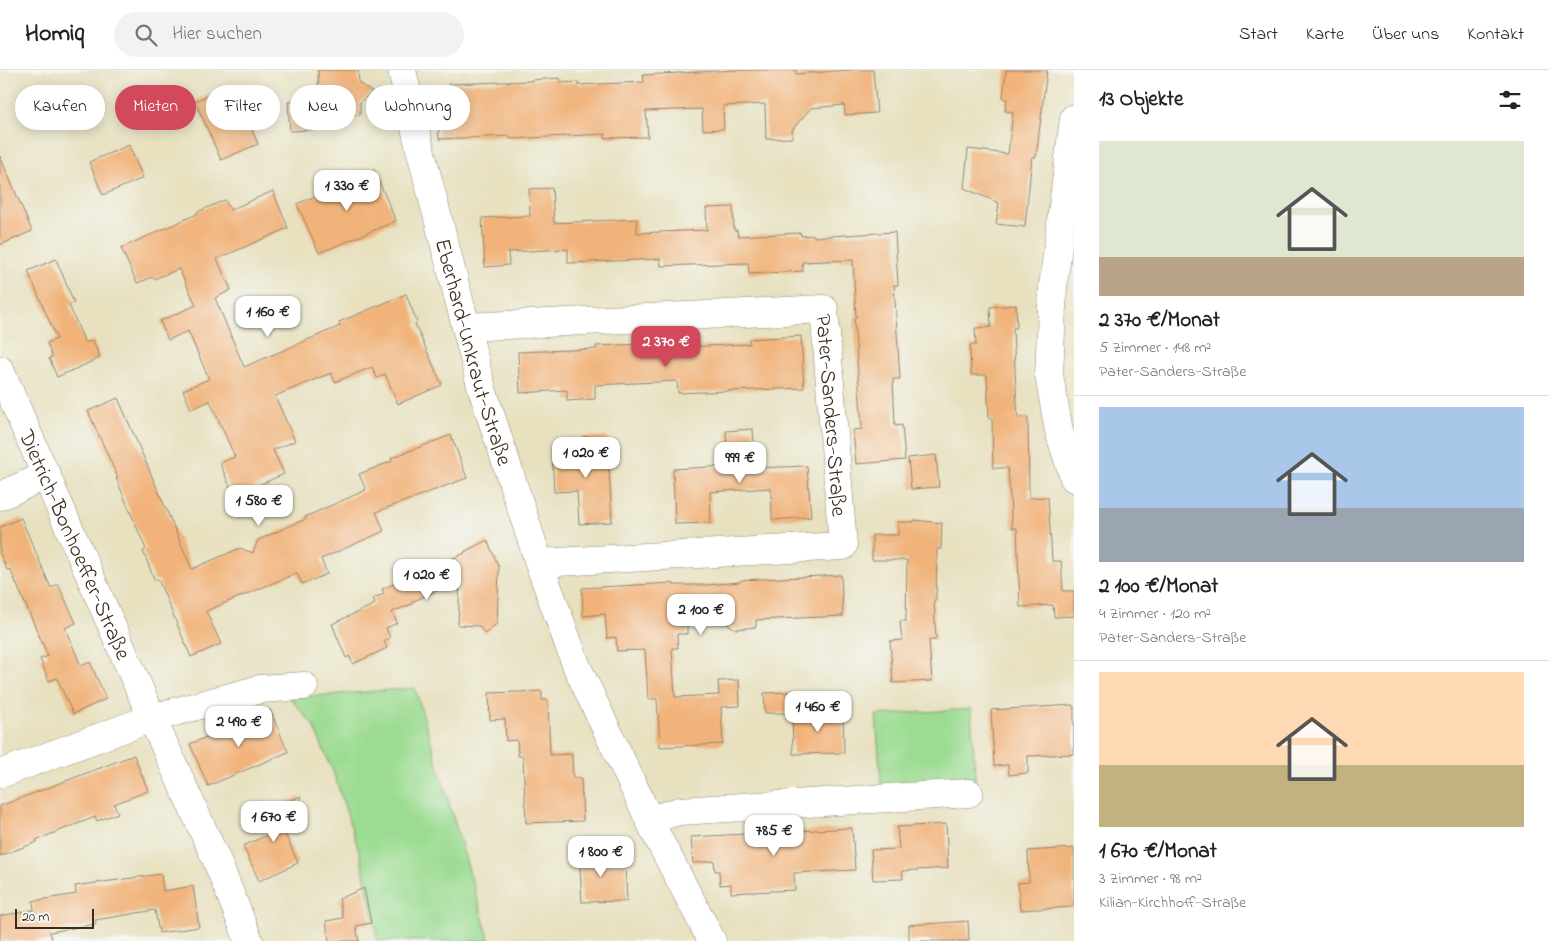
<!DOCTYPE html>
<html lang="de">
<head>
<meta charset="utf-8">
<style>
  :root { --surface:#fff; --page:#f2f2f2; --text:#222; --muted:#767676; --line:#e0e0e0; --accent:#d1495b }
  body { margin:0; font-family:"Indie Flower",sans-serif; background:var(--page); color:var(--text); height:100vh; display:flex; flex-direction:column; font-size:19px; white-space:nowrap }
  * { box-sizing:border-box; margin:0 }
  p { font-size:16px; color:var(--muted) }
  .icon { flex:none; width:28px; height:28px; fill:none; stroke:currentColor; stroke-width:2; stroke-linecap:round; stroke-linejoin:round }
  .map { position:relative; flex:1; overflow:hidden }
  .sheet { display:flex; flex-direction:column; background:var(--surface); width:475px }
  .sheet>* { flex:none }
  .hud { position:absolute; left:15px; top:15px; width:475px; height:45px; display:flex; gap:10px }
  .scale { position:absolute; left:15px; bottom:12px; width:79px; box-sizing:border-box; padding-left:5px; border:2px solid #3b2a1e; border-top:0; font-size:14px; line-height:18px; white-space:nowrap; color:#3b2a1e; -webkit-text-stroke:4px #f6f6f2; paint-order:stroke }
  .price { position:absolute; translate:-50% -42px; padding:0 11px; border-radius:10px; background:#fff; color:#222; font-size:16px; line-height:32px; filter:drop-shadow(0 1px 2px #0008) }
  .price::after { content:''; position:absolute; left:50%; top:30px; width:15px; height:11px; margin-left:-8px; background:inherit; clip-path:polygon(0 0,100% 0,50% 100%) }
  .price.current { background:var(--accent); color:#fff }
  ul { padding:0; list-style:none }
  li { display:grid; align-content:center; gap:10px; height:265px; padding:0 25px }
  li+li { border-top:1px solid var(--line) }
  li span { display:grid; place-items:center; height:155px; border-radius:0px; color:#555 }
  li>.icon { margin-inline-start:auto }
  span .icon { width:90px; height:90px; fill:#fffc; stroke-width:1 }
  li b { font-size:21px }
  h2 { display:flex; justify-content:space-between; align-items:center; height:60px; padding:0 25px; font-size:21px }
  .tag { padding:0 18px; border-radius:22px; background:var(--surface); box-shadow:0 2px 12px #0003; font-size:18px; line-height:45px }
  .tag.current { background:var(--accent); color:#fff }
  header { display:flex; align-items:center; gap:30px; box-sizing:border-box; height:70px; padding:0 25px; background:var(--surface); border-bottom:1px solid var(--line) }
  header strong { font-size:24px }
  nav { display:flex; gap:28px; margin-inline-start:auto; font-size:18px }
  .search { width:350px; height:45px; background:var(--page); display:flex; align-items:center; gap:12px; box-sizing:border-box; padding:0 18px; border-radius:28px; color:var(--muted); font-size:19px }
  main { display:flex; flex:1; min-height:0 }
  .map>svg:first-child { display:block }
  .green { fill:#9cdc92; stroke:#6c8358 }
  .building { fill:#f1b37a }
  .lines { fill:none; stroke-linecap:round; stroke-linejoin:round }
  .minor-casing { stroke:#91866f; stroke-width:29 }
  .minor { stroke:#fff; stroke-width:28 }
  .labels { text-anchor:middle; stroke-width:4.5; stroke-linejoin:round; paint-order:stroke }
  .street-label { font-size:22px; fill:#3b2a1e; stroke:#f6f6f2 }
</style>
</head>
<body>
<header>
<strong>Homiq</strong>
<div class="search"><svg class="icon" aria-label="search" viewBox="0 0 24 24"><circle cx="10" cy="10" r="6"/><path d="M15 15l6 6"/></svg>Hier suchen</div>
<nav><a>Start</a><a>Karte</a><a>Über uns</a><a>Kontakt</a></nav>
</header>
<main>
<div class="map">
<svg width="1074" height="871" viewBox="0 0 1074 871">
  <rect width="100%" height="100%" fill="#f6f6f2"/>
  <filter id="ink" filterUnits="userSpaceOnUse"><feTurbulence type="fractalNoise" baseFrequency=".02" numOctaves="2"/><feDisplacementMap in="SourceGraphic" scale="10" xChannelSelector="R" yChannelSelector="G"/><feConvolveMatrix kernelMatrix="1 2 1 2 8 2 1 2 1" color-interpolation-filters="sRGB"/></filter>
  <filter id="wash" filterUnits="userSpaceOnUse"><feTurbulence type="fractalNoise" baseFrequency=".0096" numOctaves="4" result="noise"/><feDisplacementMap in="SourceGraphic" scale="20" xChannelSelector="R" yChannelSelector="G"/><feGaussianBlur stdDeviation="1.12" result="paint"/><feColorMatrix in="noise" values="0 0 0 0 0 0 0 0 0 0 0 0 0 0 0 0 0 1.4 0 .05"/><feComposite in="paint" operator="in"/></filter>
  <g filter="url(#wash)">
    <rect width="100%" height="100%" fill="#e7e1c0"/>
    <path class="green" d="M415 618 488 865 489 871H378L360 784 334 704 313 655 290 628Z
      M971 639 976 719 882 726 876 645Z"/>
    <g id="blocks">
      <path class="building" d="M318 0H358L359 13 372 22 360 32V45L329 46 330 59 290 61 288 32 319 30Z
        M734 0H796V4L848 0H873L877 43 845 45 844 35 811 38 792 60V68L766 69 765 34 723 36 724 59 703 60 702 39 646 41 648 67 605 68V64L510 69V66L439 69 438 43H449L448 14 531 11V10L560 8V13L578 12V15L644 12 643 5Z
        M1006 0H1047L1036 87H1032L1025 157 996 154 999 133 964 118 968 79 1008 84 1013 42 1005 41 1007 29 1003 28Z
        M228 17 234 32 239 30 258 74 221 90 195 31Z
        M129 75 143 108 103 125 89 92Z
        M0 86 32 161 0 175Z
        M374 100 396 151 319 183 297 134Z
        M552 118 554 153 637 149V163L707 160 706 138 733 137 734 160H737L738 166 801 163V166L814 165V167L895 162 898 215H894L900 309H893L895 356 902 355 905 390 856 394 853 360 862 359 854 248H856L853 190 802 192 803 201 749 204 748 193 661 196 660 189 568 193V179L508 182 509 195 485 197 482 148 530 146 529 119Z
        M273 121 288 158 217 189 231 220 215 228 244 297 340 256 339 252 406 224 417 252 415 254 442 315 398 334 385 304 377 308 372 297 335 312 331 303 275 326 295 371 273 380 284 404 234 426 220 393 235 387 210 331 191 339 183 320 209 309 188 261 168 270 160 251 196 235 179 199 154 209 153 207 137 213 121 178 197 144V142L225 130 230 140Z
        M56 189 74 233 69 235 85 273 93 270 100 288 57 307 49 288 52 287 47 273 57 269 28 201Z
        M1016 235 1017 258H1013L1016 319 1018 348 1028 347 1029 428 1048 427 1052 491H1061L1063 521H1074V546L1054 547 1053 535 1020 537 1017 458H1012L1008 398H993L992 349H989L987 305H971L970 275H976L975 258 991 257 990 237Z
        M801 266 804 318 678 323 677 311 595 315V329L567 331V320L520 323 518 282 596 279V276L641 274V279L750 274 749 269Z
        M118 328 192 499 240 478 253 483 258 470 306 449 305 447 366 420 359 404 392 391 391 388 451 365 467 408 376 442 384 461 321 489 327 504 302 514 297 503 206 541 221 574 191 587 158 509 155 511 143 481 146 479 116 408H118L88 341Z
        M753 359 755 398 807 396 811 447 772 450 771 418 710 422 711 453 675 454 673 399 728 396 726 361Z
        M607 366 612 452 579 454 577 421 554 422 552 381 583 380 582 367Z
        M936 385 939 417 911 419 908 388Z
        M21 448 51 518 58 514 76 553 65 558 81 596 90 592 106 629 73 644 57 608 49 611 40 589 48 586 10 499 7 500 0 484V457Z
        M914 450 942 453 941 479H937L936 530H934L936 570H929L932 611 893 613 890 571 902 570 900 551H906L907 490H872V465H898V452H914Z
        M487 470 499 497 497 553 485 564 479 556 458 555 460 510 412 532V534L392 542 397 553 386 558 390 568 384 571 387 578 353 594 349 586 346 588 332 554 375 534 373 528 384 524 382 519 465 483 464 482Z
        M841 505 843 546 756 550V557L736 559 727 554 687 549V564H677L678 578H672L675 627 719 625 718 611 739 610 740 636 721 637 723 674 660 677 657 629H648L645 580 617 581 616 567 607 568 605 544 583 546 582 518 673 513V515H707L739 512 742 510Z
        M542 621V630H548L550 685 572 684 573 708H581L583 751 526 753 523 686H518L517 670 506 671 505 649 490 650 489 623Z
        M793 622V643H765L764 623Z
        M1074 635V684L1028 686V703L1009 705 1008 695 994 696 991 640Z
        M270 640 288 682 208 716 190 674Z
        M843 642 844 683 793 684 792 643Z
        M134 685 148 721 114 734 118 743 97 751 95 747 36 770 37 772 0 786V736Z
        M301 726 286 766 298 793 259 811 243 776 274 762 264 741Z
        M946 754 948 798 902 801 903 809 873 810 871 780 899 779 897 757Z
        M852 758 855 800 794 803 795 820 731 823V814L720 815 719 801H715L714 791 693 793 691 767Z
        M604 778 605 795 625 794 627 831 582 832 579 780Z
        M1074 778V837L1020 840 1018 813 1029 812 1028 781Z
        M161 804 163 821 193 816 199 857 159 863 155 840 95 850 96 854 50 862 52 871H0V846L34 840 33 831 76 824 75 816Z
        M364 818 371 853 356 856 359 871H329L326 851 343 848 339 829Z
        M968 851 969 871H909V855Z"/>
    </g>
  </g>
  <g filter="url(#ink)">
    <use href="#blocks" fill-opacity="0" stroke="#91866f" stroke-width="1"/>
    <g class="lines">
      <g class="minor-casing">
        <g id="minor">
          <path id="s1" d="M402 0 419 75 482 319 539 493 577 597 657 766 712 871"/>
          <path d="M1074 48 1053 216 1049 305 1059 361 1074 408"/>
          <path id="s2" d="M466 257 824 239 843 476 539 493"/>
          <path id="s3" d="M0 300 152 648 217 791 249 871"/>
          <path d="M0 426 47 405"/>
          <path d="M0 704 152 648 260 619 304 616"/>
          <path d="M650 750 679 741 969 723"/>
        </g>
      </g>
      <use href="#minor" class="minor"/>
    </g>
  </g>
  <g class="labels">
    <g class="street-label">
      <text dy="8" stroke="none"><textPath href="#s1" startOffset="291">Eberhard-Unkraut-Straße</textPath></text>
      <text dy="8" stroke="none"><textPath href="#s2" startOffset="465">Pater-Sanders-Straße</textPath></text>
      <text dy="8" stroke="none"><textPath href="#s3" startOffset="190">Dietrich-Bonhoeffer-Straße</textPath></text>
    </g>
  </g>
</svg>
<div class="scale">20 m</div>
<b class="price" style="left:347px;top:142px">1 330 €</b>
<b class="price" style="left:268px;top:268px">1 160 €</b>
<b class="price current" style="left:666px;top:298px">2 370 €</b>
<b class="price" style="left:586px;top:409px">1 020 €</b>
<b class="price" style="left:740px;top:414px">999 €</b>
<b class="price" style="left:259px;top:457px">1 580 €</b>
<b class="price" style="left:427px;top:531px">1 020 €</b>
<b class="price" style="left:701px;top:566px">2 100 €</b>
<b class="price" style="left:818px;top:663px">1 460 €</b>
<b class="price" style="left:239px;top:678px">2 490 €</b>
<b class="price" style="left:274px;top:773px">1 670 €</b>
<b class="price" style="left:774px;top:787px">785 €</b>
<b class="price" style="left:601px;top:808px">1 800 €</b>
<div class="hud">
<a class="tag">Kaufen</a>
<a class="tag current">Mieten</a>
<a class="tag">Filter</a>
<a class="tag">Neu</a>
<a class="tag">Wohnung</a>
</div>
</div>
<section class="sheet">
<h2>13 Objekte<svg class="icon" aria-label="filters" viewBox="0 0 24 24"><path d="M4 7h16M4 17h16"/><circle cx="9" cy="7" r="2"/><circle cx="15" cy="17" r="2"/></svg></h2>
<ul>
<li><span style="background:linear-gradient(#dfe7d0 75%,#b9a48a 0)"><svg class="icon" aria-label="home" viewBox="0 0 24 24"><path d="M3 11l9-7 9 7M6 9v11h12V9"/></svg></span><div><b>2 370 €/Monat</b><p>5 Zimmer · 148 m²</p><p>Pater-Sanders-Straße</p></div></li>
<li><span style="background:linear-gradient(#a9c7e8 65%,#9aa5b1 0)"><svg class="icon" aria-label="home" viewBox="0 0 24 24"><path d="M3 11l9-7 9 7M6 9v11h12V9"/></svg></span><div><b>2 100 €/Monat</b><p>4 Zimmer · 120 m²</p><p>Pater-Sanders-Straße</p></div></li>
<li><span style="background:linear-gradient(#ffd9b3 60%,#c2b280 0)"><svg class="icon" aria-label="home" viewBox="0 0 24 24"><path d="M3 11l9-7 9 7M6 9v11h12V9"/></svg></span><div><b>1 670 €/Monat</b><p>3 Zimmer · 98 m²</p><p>Kilian-Kirchhoff-Straße</p></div></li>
</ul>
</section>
</main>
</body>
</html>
